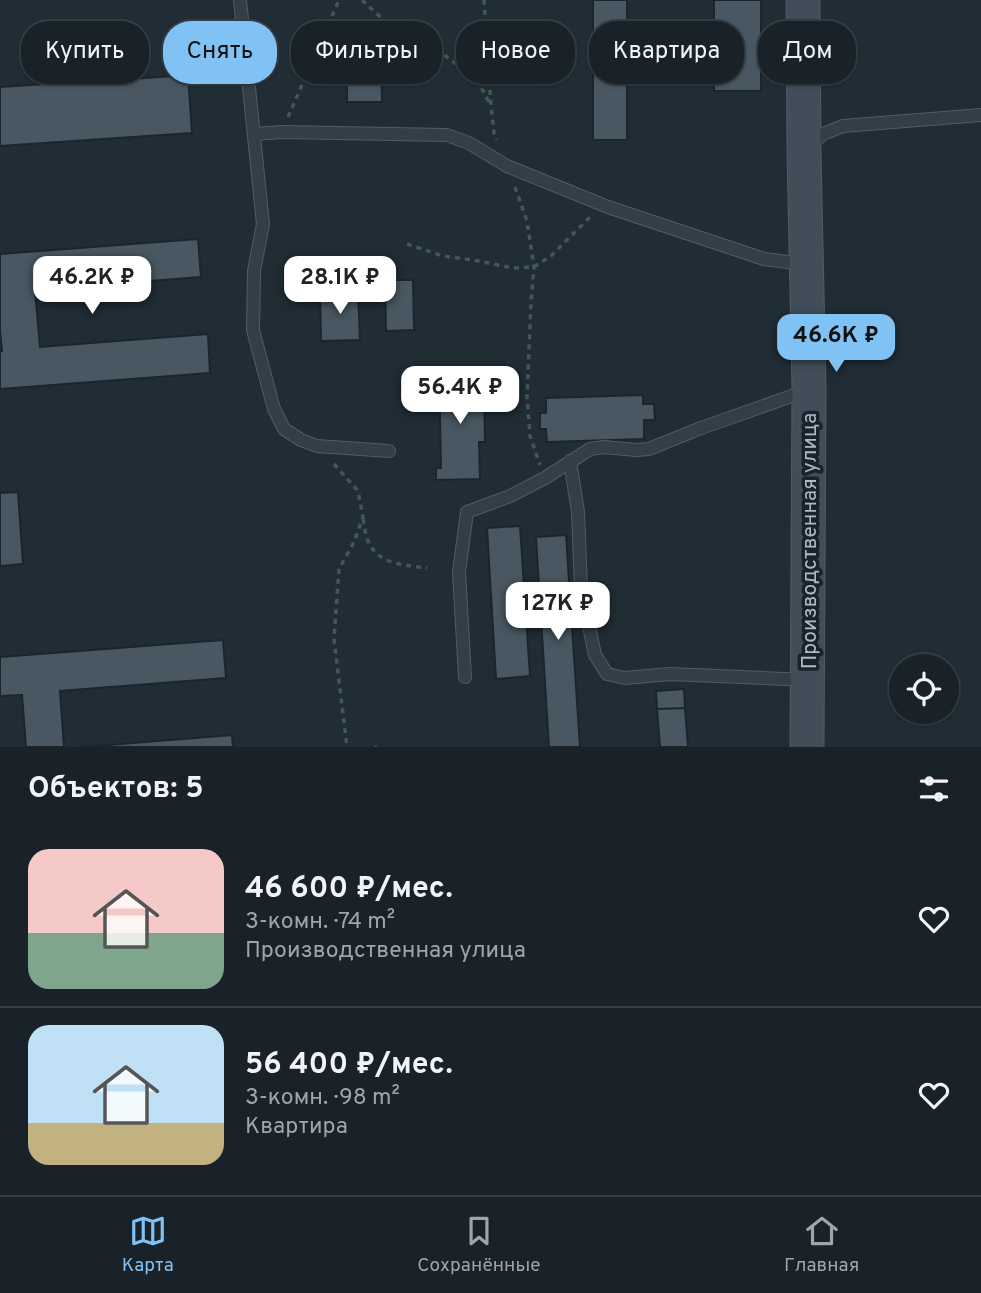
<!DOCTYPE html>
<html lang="ru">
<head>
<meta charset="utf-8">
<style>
  :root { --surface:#182228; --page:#252f34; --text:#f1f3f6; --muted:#9fa4a8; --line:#363f45; --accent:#81c2f4 }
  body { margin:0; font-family:Overpass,sans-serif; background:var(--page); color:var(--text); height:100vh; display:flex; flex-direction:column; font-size:26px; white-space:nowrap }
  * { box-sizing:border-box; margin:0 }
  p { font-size:23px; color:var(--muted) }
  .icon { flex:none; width:38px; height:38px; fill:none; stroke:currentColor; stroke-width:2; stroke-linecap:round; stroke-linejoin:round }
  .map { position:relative; height:747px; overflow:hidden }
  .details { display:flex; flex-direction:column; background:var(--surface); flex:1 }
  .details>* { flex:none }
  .hud { position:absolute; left:21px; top:21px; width:940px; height:63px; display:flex; gap:14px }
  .buttons { position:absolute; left:889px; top:654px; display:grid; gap:14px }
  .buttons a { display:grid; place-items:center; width:70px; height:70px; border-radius:50%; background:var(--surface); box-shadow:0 2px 5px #0004,0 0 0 2px var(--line); font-size:35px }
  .price { position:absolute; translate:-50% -60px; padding:0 16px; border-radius:14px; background:#fff; color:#222; font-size:23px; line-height:46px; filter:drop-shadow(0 2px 4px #0008) }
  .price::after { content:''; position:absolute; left:50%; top:42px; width:21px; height:16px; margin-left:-10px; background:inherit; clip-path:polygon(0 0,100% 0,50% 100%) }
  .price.selected { background:var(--accent); color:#111 }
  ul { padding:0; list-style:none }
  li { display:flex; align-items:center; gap:21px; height:175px; padding:0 28px }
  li+li { border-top:2px solid var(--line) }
  li span { display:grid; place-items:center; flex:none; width:196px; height:140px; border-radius:21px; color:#555 }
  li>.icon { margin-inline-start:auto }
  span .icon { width:84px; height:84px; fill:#fffc; stroke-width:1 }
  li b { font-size:30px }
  h2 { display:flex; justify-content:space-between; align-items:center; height:84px; padding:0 28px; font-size:30px }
  .chip { padding:0 24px; border-radius:28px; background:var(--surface); box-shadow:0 2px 5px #0004,0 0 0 2px var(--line); font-size:24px; line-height:63px }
  .chip.selected { background:var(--accent); color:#111 }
  .tab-bar { display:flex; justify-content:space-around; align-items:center; height:98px; border-top:2px solid var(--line); background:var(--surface); font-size:19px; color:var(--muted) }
  .tab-bar a { display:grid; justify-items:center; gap:4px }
  .tab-bar .selected { color:var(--accent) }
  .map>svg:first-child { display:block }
  .building { fill:#485761; stroke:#1b252c; stroke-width:2 }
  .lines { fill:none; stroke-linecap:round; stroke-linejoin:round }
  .lane-casing { stroke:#515c64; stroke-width:14 }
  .secondary-casing { stroke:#515c64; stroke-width:35 }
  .path { stroke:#435756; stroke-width:3.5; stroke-dasharray:5 5; stroke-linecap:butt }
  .lane { stroke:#333e46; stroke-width:12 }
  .secondary { stroke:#414e59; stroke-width:33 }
  .labels { text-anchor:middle; stroke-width:7; stroke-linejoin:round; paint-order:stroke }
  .street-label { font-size:21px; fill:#adb9c3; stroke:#19232a }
</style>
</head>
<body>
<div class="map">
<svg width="981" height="747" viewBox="0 0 981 747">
  <rect width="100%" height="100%" fill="#202d35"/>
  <path class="building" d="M593 0H627V140H593Z
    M714 0H761V91H714Z
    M381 46 382 102H347V47Z
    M101 66 102 81 188 75 192 133 0 146V87L61 83 60 68Z
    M198 239 201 277 35 290 40 347 208 334 210 373 0 389V351H2L0 330V254Z
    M385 280H413L414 330 386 331Z
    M358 291 360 340 321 341 320 292Z
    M439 371H467V384L484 383 485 442H479L480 479 436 480V468H441Z
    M643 395V404H654L655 420H644V439L547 442 546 429H540V413H546V398Z
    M18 492 23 564 0 566V493Z
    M520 526 530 676 496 679 487 528Z
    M566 535 580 747H549L536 537Z
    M223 640 226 678 60 691 64 747H26L22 695 0 696V657Z
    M684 689 685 708 657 709 656 691Z
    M685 708 688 747H660L657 709Z
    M232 735 233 747H83Z"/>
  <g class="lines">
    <g class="lane-casing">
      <path id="lane" d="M240 0 263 224 254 271 253 330 274 409 284 429 301 440 317 446 389 451
        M254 134 282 132 447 135 469 143 507 166 608 207 764 259 804 264
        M810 146 823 134 843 126 981 115
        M570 461 578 512 581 588 595 655 607 674 625 678 670 674 807 680
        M465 677 459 572 467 512 510 496 545 478 590 449 604 447 636 450 649 449 701 428 806 391"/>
    </g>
    <g class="secondary-casing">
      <path id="secondary" d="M803 0 804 151 809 389 807 747"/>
    </g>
    <path class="path" d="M362 0 391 27 440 52 466 71 481 87 490 104
      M484 0 491 106 494 133 497 140
      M288 117 339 0
      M515 187 527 221 534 267 531 302 527 397 530 436 540 465
      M407 244 443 256 473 260 513 268 534 267 551 256 591 216
      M334 464 358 491 363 517 354 542 339 569 334 639 347 747
      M363 519C365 526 365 535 368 541 378 565 405 565 427 568
      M375 746 376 747"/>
    <use href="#lane" class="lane"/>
    <use href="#secondary" class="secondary"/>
  </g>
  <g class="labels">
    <g class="street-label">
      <text transform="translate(809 541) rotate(-90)" y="7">Производственная улица</text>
    </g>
  </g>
</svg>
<div class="buttons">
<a><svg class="icon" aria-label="locate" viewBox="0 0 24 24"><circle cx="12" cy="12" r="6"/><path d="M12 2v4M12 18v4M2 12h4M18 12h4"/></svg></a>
</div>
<b class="price" style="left:92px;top:316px">46.2K ₽</b>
<b class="price" style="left:340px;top:316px">28.1K ₽</b>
<b class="price selected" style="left:836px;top:374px">46.6K ₽</b>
<b class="price" style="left:460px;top:426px">56.4K ₽</b>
<b class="price" style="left:558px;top:642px">127K ₽</b>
<div class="hud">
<a class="chip">Купить</a>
<a class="chip selected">Снять</a>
<a class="chip">Фильтры</a>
<a class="chip">Новое</a>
<a class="chip">Квартира</a>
<a class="chip">Дом</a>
</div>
</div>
<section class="details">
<h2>Объектов: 5<svg class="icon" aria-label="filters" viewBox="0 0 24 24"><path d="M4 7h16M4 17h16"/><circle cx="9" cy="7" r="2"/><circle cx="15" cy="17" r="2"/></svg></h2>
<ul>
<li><span style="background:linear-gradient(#f6c9c9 60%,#7fa58c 0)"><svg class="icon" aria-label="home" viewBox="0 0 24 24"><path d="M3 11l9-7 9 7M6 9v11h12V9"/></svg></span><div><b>46 600 ₽/мес.</b><p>3-комн. · 74 m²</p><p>Производственная улица</p></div><svg class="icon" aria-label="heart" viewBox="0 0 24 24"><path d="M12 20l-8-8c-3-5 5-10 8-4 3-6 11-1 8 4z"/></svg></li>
<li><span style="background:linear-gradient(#bfe0f5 70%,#c2b280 0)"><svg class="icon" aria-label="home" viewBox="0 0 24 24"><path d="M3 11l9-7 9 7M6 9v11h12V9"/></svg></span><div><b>56 400 ₽/мес.</b><p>3-комн. · 98 m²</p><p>Квартира</p></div><svg class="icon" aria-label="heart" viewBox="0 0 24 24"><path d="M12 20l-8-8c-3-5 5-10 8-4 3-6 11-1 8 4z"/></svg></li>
</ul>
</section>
<nav class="tab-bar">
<a class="selected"><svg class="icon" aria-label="map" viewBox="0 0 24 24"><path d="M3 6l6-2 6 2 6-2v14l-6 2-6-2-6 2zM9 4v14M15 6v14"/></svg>Карта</a>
<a><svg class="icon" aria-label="saved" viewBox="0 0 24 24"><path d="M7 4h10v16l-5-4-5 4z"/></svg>Сохранённые</a>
<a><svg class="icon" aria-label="home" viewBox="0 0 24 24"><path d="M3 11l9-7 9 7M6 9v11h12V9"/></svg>Главная</a>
</nav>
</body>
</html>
